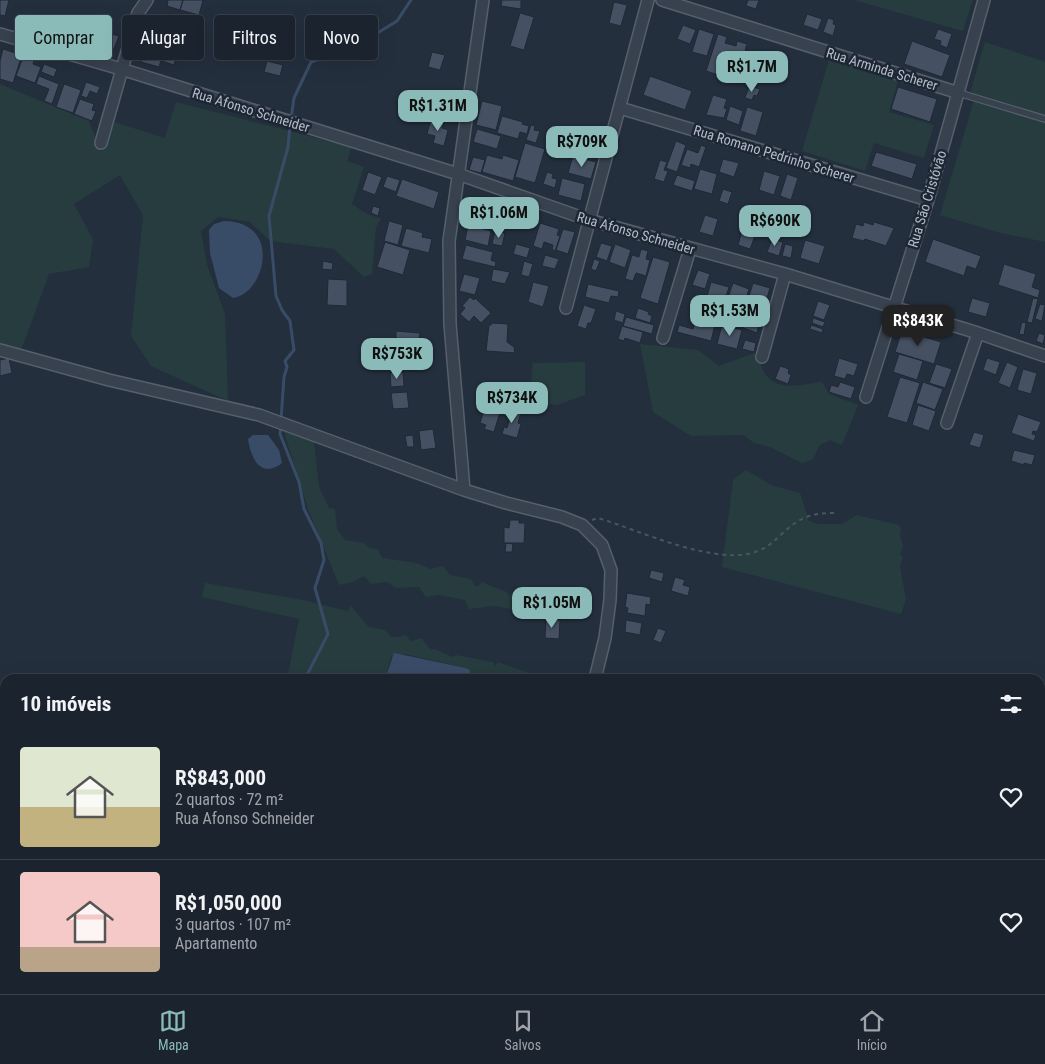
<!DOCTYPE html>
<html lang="pt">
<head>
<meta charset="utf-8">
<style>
  :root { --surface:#1b232e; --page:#242b36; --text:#f1f3f6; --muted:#a0a4aa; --line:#39404a; --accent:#8bbbb9 }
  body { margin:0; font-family:"Roboto Condensed",sans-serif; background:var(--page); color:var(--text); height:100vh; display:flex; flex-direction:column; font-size:19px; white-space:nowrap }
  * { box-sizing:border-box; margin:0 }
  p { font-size:16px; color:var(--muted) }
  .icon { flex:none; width:28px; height:28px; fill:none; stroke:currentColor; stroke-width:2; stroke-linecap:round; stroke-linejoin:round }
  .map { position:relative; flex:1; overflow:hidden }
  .details { position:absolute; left:0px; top:674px; width:1045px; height:321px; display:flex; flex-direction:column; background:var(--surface); border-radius:15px 15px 0 0; box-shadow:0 5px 20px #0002,0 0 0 1px var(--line) }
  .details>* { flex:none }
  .guide { position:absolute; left:15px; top:15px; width:500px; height:45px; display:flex; gap:10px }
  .price { position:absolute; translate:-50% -42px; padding:0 11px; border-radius:10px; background:var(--accent); color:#111; font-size:16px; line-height:32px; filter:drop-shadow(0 1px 2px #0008) }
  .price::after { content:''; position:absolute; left:50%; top:30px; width:15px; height:11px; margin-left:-8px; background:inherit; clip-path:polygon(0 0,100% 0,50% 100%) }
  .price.active { background:#222; color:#fff }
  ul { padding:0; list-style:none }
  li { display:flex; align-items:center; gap:15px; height:125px; padding:0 20px }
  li+li { border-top:1px solid var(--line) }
  li span { display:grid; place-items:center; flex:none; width:140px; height:100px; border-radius:5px; color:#555 }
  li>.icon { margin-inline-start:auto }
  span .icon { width:60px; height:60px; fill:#fffc; stroke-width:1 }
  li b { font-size:21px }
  h2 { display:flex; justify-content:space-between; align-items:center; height:60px; padding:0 20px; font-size:21px }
  .pill { padding:0 18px; border-radius:5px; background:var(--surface); box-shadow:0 5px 20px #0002,0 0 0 1px var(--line); font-size:18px; line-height:45px }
  .pill.active { background:var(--accent); color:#111 }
  .tab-bar { display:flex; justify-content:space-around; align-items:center; height:70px; border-top:1px solid var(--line); background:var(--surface); font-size:14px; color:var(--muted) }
  .tab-bar a { display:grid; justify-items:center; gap:2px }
  .tab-bar .active { color:var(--accent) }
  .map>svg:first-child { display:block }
  .green { fill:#263c3f }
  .water { fill:#394c67 }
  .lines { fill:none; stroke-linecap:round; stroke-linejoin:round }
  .stream { stroke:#394c67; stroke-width:3 }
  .building { fill:#455162; stroke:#1f2835 }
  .service-casing { stroke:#565f6c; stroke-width:8 }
  .minor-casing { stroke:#565f6c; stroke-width:14 }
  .path { stroke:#44595c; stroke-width:2; stroke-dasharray:4 4; stroke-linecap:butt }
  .service { stroke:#38414e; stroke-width:5.5 }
  .minor { stroke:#38414e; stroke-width:11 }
  .labels { text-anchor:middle; stroke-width:5; stroke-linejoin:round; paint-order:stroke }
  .street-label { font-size:14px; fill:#b4bcc9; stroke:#1d2633 }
</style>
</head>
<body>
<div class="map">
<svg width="1045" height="994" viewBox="0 0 1045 994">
  <rect width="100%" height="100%" fill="#242f3e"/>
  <path class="green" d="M854 0H973L963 31Z
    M985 42 1045 62V115L970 93Z
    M829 60 898 81 889 112 934 125 924 158 874 143 865 171 802 151Z
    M0 84 89 121 101 152 114 122 165 138 176 102 352 147 347 161 364 167 352 204 365 213 381 219 376 227 372 274 364 277 334 249 270 241 250 222 218 217 201 231 207 265 225 314 228 401 151 366 131 336 143 215 120 175 74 204 93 239 89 267 49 274 21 351 0 345Z
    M974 100 1045 123V242L1001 233 940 215Z
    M640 344 698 350 719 366 757 352C760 359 761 369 766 375 779 392 804 384 822 382L829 394 858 405 842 445 830 440 820 445 812 460 802 463 770 447 754 443 743 435 691 436 653 412Z
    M585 362V395L557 405 529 402 533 363Z
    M283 429 314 442 319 487 329 508 335 509 337 529 345 540 364 543 369 548 378 549 382 558 417 563 430 569 443 566 450 575 471 579 476 587 483 582C492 588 503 588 509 595L521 591 525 604 522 611 494 606 469 609 465 600 438 595 426 597 419 587 396 588 387 582 371 584 364 576 353 582 339 585 308 509Z
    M746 470 771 485 800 493 809 521 819 524H842L857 515 899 525 901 529 900 535 903 546 900 554 903 557 900 566 906 599 901 614 722 567 733 480Z
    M205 583 303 600 347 611 351 606 369 627 385 630 391 637H399L405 635 411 641 421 638 431 650 435 649 452 657 456 655 493 662 495 666 498 662 545 679H469L470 675 466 668 405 654 391 657 385 679H287L299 619 202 597Z
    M173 990H262L264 994H187Z"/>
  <path class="water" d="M224 221C284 222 264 295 233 298L219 288 210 253 209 230 214 224Z
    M253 435H268L279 450 282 463C261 479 251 459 248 439Z
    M394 653 466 668 470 670 469 679H385Z"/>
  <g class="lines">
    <path class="stream" d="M291 119 294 98 311 62 358 45 397 21 411 0
      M281 420 284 377 287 367 285 361 294 350 290 321 282 310 276 296 269 216 288 147 290 125
      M281 426 280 434 299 482 304 509 321 543 324 560 315 588 328 634 305 679
      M185 990 187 994"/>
  </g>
  <path class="building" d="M0 0H9L5 16 0 15Z
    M168 0H183L180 10 167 6Z
    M183 0H203L199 15 180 10Z
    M502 0H521V9L501 6Z
    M748 0H759L756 9 746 6Z
    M614 2 627 5 621 26 609 23Z
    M520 13 534 17 524 50 510 46Z
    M807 14 822 19 818 30 803 25Z
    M43 15 48 17 47 20 51 22 48 31 36 26 39 16 42 17Z
    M58 17 71 21 67 33 54 29Z
    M828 18 834 20 833 24 836 25 833 36 823 32Z
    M78 23 95 30 89 43 73 37Z
    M152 25 170 30 159 67 141 62Z
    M683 25 696 30 690 44 677 39Z
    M102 27 112 29 111 34 119 36 113 51 96 45Z
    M699 29 714 34 707 56 692 52Z
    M938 29 952 34 947 48 940 45 941 41 934 39Z
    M172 30 181 33 178 42 170 40Z
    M718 34 727 37 725 43 736 46 737 41 747 44 745 50 756 53 746 84 706 71Z
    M912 41 950 55 942 77 904 64Z
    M3 49 22 55 13 83 0 79V61Z
    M432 52 445 55 440 70 428 67Z
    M164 54 176 57 174 65 162 61Z
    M23 57 34 61 33 64 41 67 35 83 16 76Z
    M267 61 283 65 280 76 264 72Z
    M44 64 57 69 54 77 41 72Z
    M39 76 59 84 52 104 44 101 49 89 36 84Z
    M650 76 692 91 685 110 643 95Z
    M86 82 100 87 97 94 90 91 87 98 81 96Z
    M64 84 81 90 73 113 56 107Z
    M749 86 760 89 757 96 754 95 752 100 745 98Z
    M898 87 937 99 930 122 891 109Z
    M713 95 727 99 724 108 727 109 724 118 706 115Z
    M80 99 94 104 92 110 96 111 92 121 74 114Z
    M482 101 502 106 496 130 476 125Z
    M730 106 743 111 739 125 726 120Z
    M747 107 763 112 756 136 740 131Z
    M502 116 523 122 522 124 529 126 527 134 520 132 518 139 497 133Z
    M431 119 444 123 442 128 448 130 444 146 433 143 435 136 427 134Z
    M531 125 535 126 534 130 540 131 536 143 526 140Z
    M477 129 501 136 497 149 473 142Z
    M676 141 686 145 677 172 666 168Z
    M525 143 545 149 535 183 515 177Z
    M701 145 706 147 699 167 691 164 690 168 681 165 687 149 698 153Z
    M876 152 917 164 912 179 871 166Z
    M487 155 502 159 503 155 519 160 513 181 482 172Z
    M573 156 596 162 591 179 568 173Z
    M473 157 485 160 481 173 469 170Z
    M723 159 739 163 734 177 719 172Z
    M660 160 667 162 664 170 668 171 664 182 654 179Z
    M700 169 717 174 712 194 694 189Z
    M764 171 780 176 774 195 759 190Z
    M368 172 382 177 375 195 362 190Z
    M547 172 553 174 552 178 557 179 555 188 543 184Z
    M787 174 798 178 791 200 780 196Z
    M677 175 695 181 692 191 673 185Z
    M387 176 400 180 396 192 383 187Z
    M562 178 585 184 581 201 558 195Z
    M402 179 439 192 434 209 396 196Z
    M723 189 732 192 728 204 719 201Z
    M373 206 380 208 378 216 371 213Z
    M752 209 764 213 762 221 749 217Z
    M705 215 718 219 713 236 699 232Z
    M389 221 403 225 398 245 384 241Z
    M864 222 873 225 874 222 894 228 886 246 865 239 864 241 852 238 856 224 863 226Z
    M540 223 559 229 557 235 560 236 555 251 552 249 553 245 544 242 542 249 533 246Z
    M468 225 491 231 488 246 465 240Z
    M406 228 423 233 422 237 432 239 429 253 401 246Z
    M563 229 575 232 568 254 556 250Z
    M495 231 505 233 502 246 492 244Z
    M742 231 755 236 750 249 738 245Z
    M772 239 783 242 779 256 767 252Z
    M933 239 981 256 976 269 967 266 964 276 925 262Z
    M805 240 825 246 819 264 800 258Z
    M385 242 410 250 403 275 377 267Z
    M601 243 612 246 607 261 596 257Z
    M516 244 530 248 527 258 513 254Z
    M615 244 631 250 625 268 609 262Z
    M785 244 793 246 791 258 782 256Z
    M466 245 493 252 491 260 496 262 495 267 462 259Z
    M641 249 648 251 646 259 650 260 646 276 636 273 633 281 625 279 632 255 639 257Z
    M545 255 559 259 555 269 542 266Z
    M653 257 670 262 658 304 640 298Z
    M594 259 600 261 596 271 591 269Z
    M323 261 333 263 332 270 322 269Z
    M524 261 533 264 529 277 521 275Z
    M1004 264 1036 274 1032 287 1040 290 1038 298 998 285Z
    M493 269 510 272 505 284 491 281Z
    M698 270 710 274 705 289 692 285Z
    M464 274 480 278 475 295 459 291Z
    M328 279 347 280V306L327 305Z
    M533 282 549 286 543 307 528 302Z
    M711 282 729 287 723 306 706 300Z
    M733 283 749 289 740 318 723 312Z
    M753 283 770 288 760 321 743 316Z
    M588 284 619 291 618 297 611 296 609 303 585 297Z
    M470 297 474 300 475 298 491 313 481 323 474 316 469 322 460 314 465 308 462 306Z
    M972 298 990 303 986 317 968 312Z
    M1033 298 1038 299 1032 323 1027 322Z
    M818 301 830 305 824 320 813 316Z
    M1040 304 1045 305 1042 321 1035 319Z
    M584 305 596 309 591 323H588L586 329 577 326Z
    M638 308 649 312 648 314 652 316 650 323 635 318Z
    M616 311 625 314 623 323 614 320Z
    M696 316 716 321 711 341 677 332 679 325 693 329Z
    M626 317 654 325 652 334 623 326Z
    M740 318 759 324 757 333 738 326Z
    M813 318 825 322 823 327 812 323Z
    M1022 322 1026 323 1024 335 1019 334Z
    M492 323 508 324 507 342 514 347 515 353 486 351 489 325H491Z
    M722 325 742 330 737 349 717 344Z
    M811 325 823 329 822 333 810 329Z
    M622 326 643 332 640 343 625 338 624 341 618 339Z
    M902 330 941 342 934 364 895 352Z
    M396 331 420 333 419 340 396 339Z
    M1039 333 1045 335 1043 344 1036 341Z
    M391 339 417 341 416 370 390 368Z
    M745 340 756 343 754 352 742 349Z
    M418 347 425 348 424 369H417Z
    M899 354 923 361 917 380 893 372Z
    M9 358 12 373 0 376V360Z
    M839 358 858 364 854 376 847 374 845 379 834 376Z
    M987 358 1000 362 996 375 983 370Z
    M1007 362 1018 367 1010 388 998 383Z
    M936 364 952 369 945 388 929 383Z
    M780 366 789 369 788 373 791 375 788 384 775 379Z
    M1023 369 1037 373 1031 394 1017 390Z
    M403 372 404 386 391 387 390 373Z
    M900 377 920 383 907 423 887 417Z
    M840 382 855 387 851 399 829 392 831 385 838 387Z
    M923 382 943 389 935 410 916 403Z
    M407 392 409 408 393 409 391 393Z
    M486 404 501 409 494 432 484 429 486 425 480 423Z
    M918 405 936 411 929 431 912 425Z
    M505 409 521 413 518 423 521 424 517 438 502 434 504 427 507 428 510 417 503 415Z
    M1018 414 1041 422 1037 432 1033 431 1032 434 1036 435 1034 441 1011 433Z
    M433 429 436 448 421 450 419 431Z
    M974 432 984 435 980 448 969 445Z
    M413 435 414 447H407L405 436Z
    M1014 450 1035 455 1032 465 1024 463V465L1011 461Z
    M510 520H519V523H525L524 543H504V527L509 528Z
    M506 543 513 544 512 552H505Z
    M651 570 664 573 662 582 649 578Z
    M675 577 685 580 683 585 690 587 688 596 671 591Z
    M627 593 651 597 650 605 646 604 645 616 627 613 628 608 625 607Z
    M546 619 560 620 559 639 545 638Z
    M626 620 642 623 640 635 625 632Z
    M658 628 666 631 661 643 653 640Z"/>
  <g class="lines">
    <g class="service-casing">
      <path id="service" d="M959 93 1045 119"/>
    </g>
    <g class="minor-casing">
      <path id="minor" d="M662 0 959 93
        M0 34 121 69 458 174 589 220 785 274 978 333 1045 356
        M620 108 928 200
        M101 143 138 13 147 0
        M566 308 648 0
        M663 338 690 249
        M0 350 109 380 259 415 464 490 506 503 562 517 582 525 602 545 611 570 610 600 605 638 595 679
        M762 357 785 274
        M866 397 928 200 984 0
        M947 423 978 333
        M464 490 450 324 449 241 483 0
        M0 785 5 787
        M0 950 5 951
        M135 990 148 994
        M743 990 756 994
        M4 994 6 990
        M421 994 422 990
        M510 994 511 990
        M601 994 602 990"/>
    </g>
    <path class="path" d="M592 520 598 518C639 530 720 569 760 550 770 546 776 539 784 532 801 516 814 513 836 513"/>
    <use href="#service" class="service"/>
    <use href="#minor" class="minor"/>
  </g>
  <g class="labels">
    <g class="street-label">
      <text transform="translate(882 69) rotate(17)" y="5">Rua Arminda Scherer</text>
      <text transform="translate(251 110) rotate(17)" y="5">Rua Afonso Schneider</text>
      <text transform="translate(774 154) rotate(17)" y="5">Rua Romano Pedrinho Scherer</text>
      <text transform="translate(927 199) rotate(-73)" y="5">Rua São Cristóvão</text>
      <text transform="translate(636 233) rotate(16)" y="5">Rua Afonso Schneider</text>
    </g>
  </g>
</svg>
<b class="price" style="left:752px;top:93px">R$1.7M</b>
<b class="price" style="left:438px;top:132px">R$1.31M</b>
<b class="price" style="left:582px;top:168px">R$709K</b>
<b class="price" style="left:499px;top:239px">R$1.06M</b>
<b class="price" style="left:775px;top:247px">R$690K</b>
<b class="price" style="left:730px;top:337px">R$1.53M</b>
<b class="price active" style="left:918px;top:347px">R$843K</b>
<b class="price" style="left:397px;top:380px">R$753K</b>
<b class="price" style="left:512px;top:424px">R$734K</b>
<b class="price" style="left:552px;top:629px">R$1.05M</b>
<div class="guide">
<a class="pill active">Comprar</a>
<a class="pill">Alugar</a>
<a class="pill">Filtros</a>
<a class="pill">Novo</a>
</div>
<section class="details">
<h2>10 imóveis<svg class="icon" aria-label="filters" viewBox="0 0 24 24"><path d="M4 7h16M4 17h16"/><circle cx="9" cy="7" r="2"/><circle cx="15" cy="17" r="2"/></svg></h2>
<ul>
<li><span style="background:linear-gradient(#dfe7d0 60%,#c2b280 0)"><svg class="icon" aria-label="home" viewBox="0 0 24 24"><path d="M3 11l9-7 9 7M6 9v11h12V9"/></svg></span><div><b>R$843,000</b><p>2 quartos · 72 m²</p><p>Rua Afonso Schneider</p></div><svg class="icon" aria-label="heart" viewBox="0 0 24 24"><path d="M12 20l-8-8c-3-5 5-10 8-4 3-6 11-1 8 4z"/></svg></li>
<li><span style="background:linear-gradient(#f6c9c9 75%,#b9a48a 0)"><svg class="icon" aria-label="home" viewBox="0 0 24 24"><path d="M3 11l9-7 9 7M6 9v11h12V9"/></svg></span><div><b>R$1,050,000</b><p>3 quartos · 107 m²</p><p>Apartamento</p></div><svg class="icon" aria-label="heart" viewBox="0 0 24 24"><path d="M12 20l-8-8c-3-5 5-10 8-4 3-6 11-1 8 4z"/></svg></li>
</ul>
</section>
</div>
<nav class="tab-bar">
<a class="active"><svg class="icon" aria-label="map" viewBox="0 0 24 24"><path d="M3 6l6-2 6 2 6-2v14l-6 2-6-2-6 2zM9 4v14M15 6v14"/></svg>Mapa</a>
<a><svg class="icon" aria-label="saved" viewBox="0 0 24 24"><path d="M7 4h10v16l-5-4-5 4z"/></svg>Salvos</a>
<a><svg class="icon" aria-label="home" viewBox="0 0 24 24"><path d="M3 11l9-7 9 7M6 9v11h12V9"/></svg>Início</a>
</nav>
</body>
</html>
